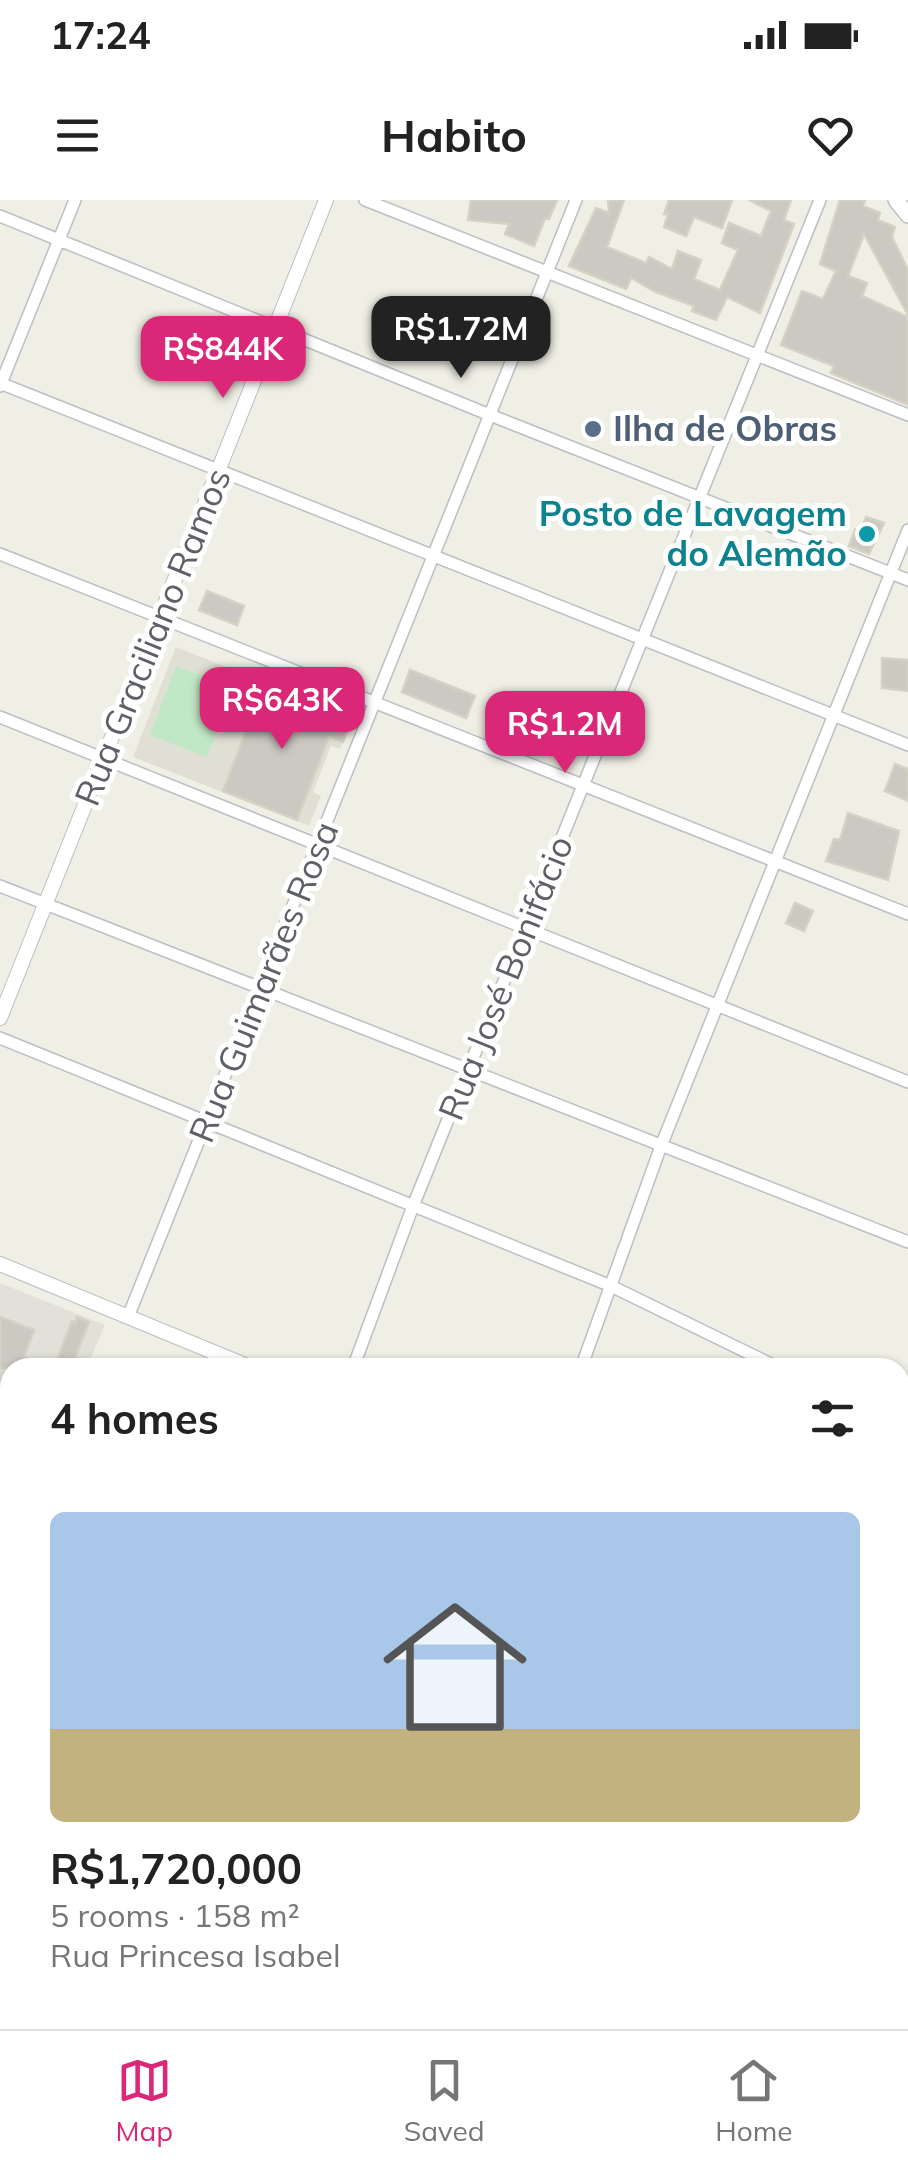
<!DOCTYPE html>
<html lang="en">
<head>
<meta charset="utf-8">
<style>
  :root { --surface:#fff; --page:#f6f6f6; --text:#222; --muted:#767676; --line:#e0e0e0; --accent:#db2777 }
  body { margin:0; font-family:Mulish,sans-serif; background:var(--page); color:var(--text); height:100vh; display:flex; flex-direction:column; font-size:38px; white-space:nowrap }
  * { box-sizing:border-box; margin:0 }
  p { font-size:32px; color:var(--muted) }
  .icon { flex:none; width:55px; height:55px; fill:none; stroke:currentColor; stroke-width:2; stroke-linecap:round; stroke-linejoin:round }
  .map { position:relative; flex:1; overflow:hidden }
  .side { position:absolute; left:0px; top:1158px; width:910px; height:672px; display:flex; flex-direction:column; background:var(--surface); border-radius:30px 30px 0 0; box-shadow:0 2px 8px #0004 }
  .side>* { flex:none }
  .price { position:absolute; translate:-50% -85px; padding:0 22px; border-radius:20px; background:var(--accent); color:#fff; font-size:32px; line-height:65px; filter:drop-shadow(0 2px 5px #0008) }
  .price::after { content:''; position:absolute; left:50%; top:60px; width:30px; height:22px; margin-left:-15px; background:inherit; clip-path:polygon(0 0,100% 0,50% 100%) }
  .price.on { background:#222; color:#fff }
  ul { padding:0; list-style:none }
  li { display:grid; align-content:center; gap:20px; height:530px; padding:0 50px }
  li+li { border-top:2px solid var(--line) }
  li span { display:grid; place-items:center; height:310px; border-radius:15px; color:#555 }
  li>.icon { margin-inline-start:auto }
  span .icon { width:180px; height:180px; fill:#fffc; stroke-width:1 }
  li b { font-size:42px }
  h2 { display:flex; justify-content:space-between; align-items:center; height:120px; padding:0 50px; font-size:42px }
  .status { display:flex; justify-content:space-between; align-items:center; height:70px; padding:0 50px; background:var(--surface); direction:ltr }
  .status svg { height:28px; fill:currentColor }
  header { display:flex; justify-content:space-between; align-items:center; height:130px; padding:0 50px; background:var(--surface); font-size:45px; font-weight:700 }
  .menu { display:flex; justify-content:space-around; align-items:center; height:140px; border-top:2px solid var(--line); background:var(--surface); font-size:28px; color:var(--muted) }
  .menu a { display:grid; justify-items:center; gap:5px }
  .menu .on { color:var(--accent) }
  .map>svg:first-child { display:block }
  .industrial { fill:#e1e1da }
  .education { fill:#e0dfd3 }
  .green { fill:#c1e8c6 }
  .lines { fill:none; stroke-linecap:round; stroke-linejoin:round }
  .river { stroke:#a6ccff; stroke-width:25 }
  .building { fill:#cbc9c2; stroke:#d5d2c3; stroke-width:2.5 }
  .service-casing { stroke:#bdbec4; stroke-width:9 }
  .minor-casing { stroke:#bdbec4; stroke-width:14 }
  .tertiary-casing { stroke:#bdbec4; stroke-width:16 }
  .secondary-casing { stroke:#bbbdc4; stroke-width:18 }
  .service { stroke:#fff; stroke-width:6 }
  .minor { stroke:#fff; stroke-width:11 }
  .tertiary { stroke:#fff; stroke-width:14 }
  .secondary { stroke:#fff; stroke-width:15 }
  .service-dot { fill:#5c6f8a; stroke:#fff; stroke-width:4 }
  .culture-dot { fill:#0f9aa8; stroke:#fff; stroke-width:4 }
  .labels { text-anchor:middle; stroke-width:10; stroke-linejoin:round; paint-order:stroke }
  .service-label { font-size:35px; font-weight:bold; fill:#4e5e75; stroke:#fff; text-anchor:start }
  .culture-label { font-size:35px; font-weight:bold; fill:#0d838f; stroke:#fff; text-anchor:end }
  .street-label { font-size:35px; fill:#5d6066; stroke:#fff }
</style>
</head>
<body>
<div class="status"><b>17:24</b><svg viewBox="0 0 49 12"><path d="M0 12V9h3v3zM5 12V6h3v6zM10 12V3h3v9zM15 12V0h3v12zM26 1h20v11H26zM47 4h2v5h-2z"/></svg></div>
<header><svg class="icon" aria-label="menu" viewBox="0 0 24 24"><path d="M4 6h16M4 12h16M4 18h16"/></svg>Habito<svg class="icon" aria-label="heart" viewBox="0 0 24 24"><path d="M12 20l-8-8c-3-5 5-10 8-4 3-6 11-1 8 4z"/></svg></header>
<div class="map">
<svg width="908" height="1829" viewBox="0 0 908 1829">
  <rect width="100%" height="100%" fill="#f0efe5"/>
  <path class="industrial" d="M0 1083 105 1125 87 1167 10 1168V1268L6 1273 0 1271Z"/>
  <path class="education" d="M176 447 353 517 340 549 331 546 313 592 321 596 309 626 133 557Z"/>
  <path class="green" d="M176 466 233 487 207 557 150 535Z
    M10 1268V1394L0 1388V1272L6 1273Z
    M0 1547 10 1552V1820H358L362 1829H0Z"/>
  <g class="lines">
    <path class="river" d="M0 1787H10
      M358 1820 362 1829"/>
  </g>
  <path class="building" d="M471 0H557L549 19 545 18 534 46 505 34 509 24 468 20Z
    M608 0H624L607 47 646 63 649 57 672 69 678 51 701 60 694 79 720 90 738 50 722 43 729 23 761 36 771 11 749 0H791L784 20 794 24 760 113 727 97 716 120 692 111 694 106 656 92 631 78 626 89 569 66 596 8 609 13Z
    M669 0H732L722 28 694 17 686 36 664 27 668 14H664Z
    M840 0H865L863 6 880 13 878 20 895 27 892 37 908 70V115L864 34 848 76 867 83 862 96 908 117V205L831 173 834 166 781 145 802 91 823 99 836 71 820 64Z
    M866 317 884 323 869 354 849 346 855 330 860 332Z
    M207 391 244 406 237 425 199 410Z
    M882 458 908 460V491L882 488Z
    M410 470 475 496 466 518 402 492Z
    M264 484 338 513 333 525 347 531 343 542 329 537 297 620 223 591Z
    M895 564 908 569V601L885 591Z
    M848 613 899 631 888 680 826 661 834 639 840 640Z
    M795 703 813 711 804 731 786 723Z
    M0 1117 34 1130 24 1157 49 1168H0Z
    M77 1117 89 1122 71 1168H54L72 1121 75 1123Z"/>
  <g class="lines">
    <g class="service-casing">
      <path id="service" d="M0 1442 10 1427"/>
    </g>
    <g class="minor-casing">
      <path id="minor" d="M365 0 908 215
        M0 16 490 215 908 380
        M0 183 908 545
        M0 186 75 0
        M0 354 908 714
        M0 517 908 882
        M0 686 908 1042
        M0 838 611 1086 779 1168
        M128 1117 576 0
        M353 1168 413 1006 820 0
        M581 1168 661 946 908 330
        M900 1206 908 1207
        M900 1766 908 1769
        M615 1820 638 1829
        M811 1829 814 1820"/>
    </g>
    <g class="tertiary-casing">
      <path id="tertiary" d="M0 818 326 0
        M0 1064 252 1168
        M900 1366 908 1365
        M900 1390 908 1396
        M580 1829 583 1820"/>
    </g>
    <g class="secondary-casing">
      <path id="secondary" d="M896 0 908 15"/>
    </g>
    <use href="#service" class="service"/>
    <use href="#minor" class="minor"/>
    <use href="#tertiary" class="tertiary"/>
    <use href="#secondary" class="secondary"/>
  </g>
  <circle class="service-dot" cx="593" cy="229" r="10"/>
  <circle class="culture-dot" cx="867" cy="334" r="10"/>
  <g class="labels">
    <g class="service-label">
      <text x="613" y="241">Ilha de Obras</text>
    </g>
    <g class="culture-label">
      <text x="847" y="326">Posto de Lavagem<tspan x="847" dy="40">do Alemão</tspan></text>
    </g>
    <g class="street-label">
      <text transform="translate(153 437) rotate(-68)" y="12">Rua Graciliano Ramos</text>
      <text transform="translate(506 778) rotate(-68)" y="12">Rua José Bonifácio</text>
      <text transform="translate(264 782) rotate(-68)" y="12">Rua Guimarães Rosa</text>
    </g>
  </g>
</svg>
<b class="price on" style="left:461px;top:181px">R$1.72M</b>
<b class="price" style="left:223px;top:201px">R$844K</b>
<b class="price" style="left:282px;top:552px">R$643K</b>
<b class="price" style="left:565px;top:576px">R$1.2M</b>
<section class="side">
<h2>4 homes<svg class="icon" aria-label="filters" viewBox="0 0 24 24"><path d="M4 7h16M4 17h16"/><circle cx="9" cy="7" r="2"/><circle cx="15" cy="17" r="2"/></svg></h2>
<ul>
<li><span style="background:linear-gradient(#a9c7e8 70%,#c2b280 0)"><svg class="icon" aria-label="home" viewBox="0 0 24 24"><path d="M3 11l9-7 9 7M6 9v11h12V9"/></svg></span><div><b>R$1,720,000</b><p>5 rooms · 158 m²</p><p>Rua Princesa Isabel</p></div></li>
</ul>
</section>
</div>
<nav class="menu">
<a class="on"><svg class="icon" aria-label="map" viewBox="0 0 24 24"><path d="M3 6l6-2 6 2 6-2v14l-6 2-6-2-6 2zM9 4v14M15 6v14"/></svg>Map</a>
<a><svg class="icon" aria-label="saved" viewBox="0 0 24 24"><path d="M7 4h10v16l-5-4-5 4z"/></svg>Saved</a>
<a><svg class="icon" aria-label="home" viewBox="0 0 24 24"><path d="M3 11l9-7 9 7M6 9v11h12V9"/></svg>Home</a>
</nav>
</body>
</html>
